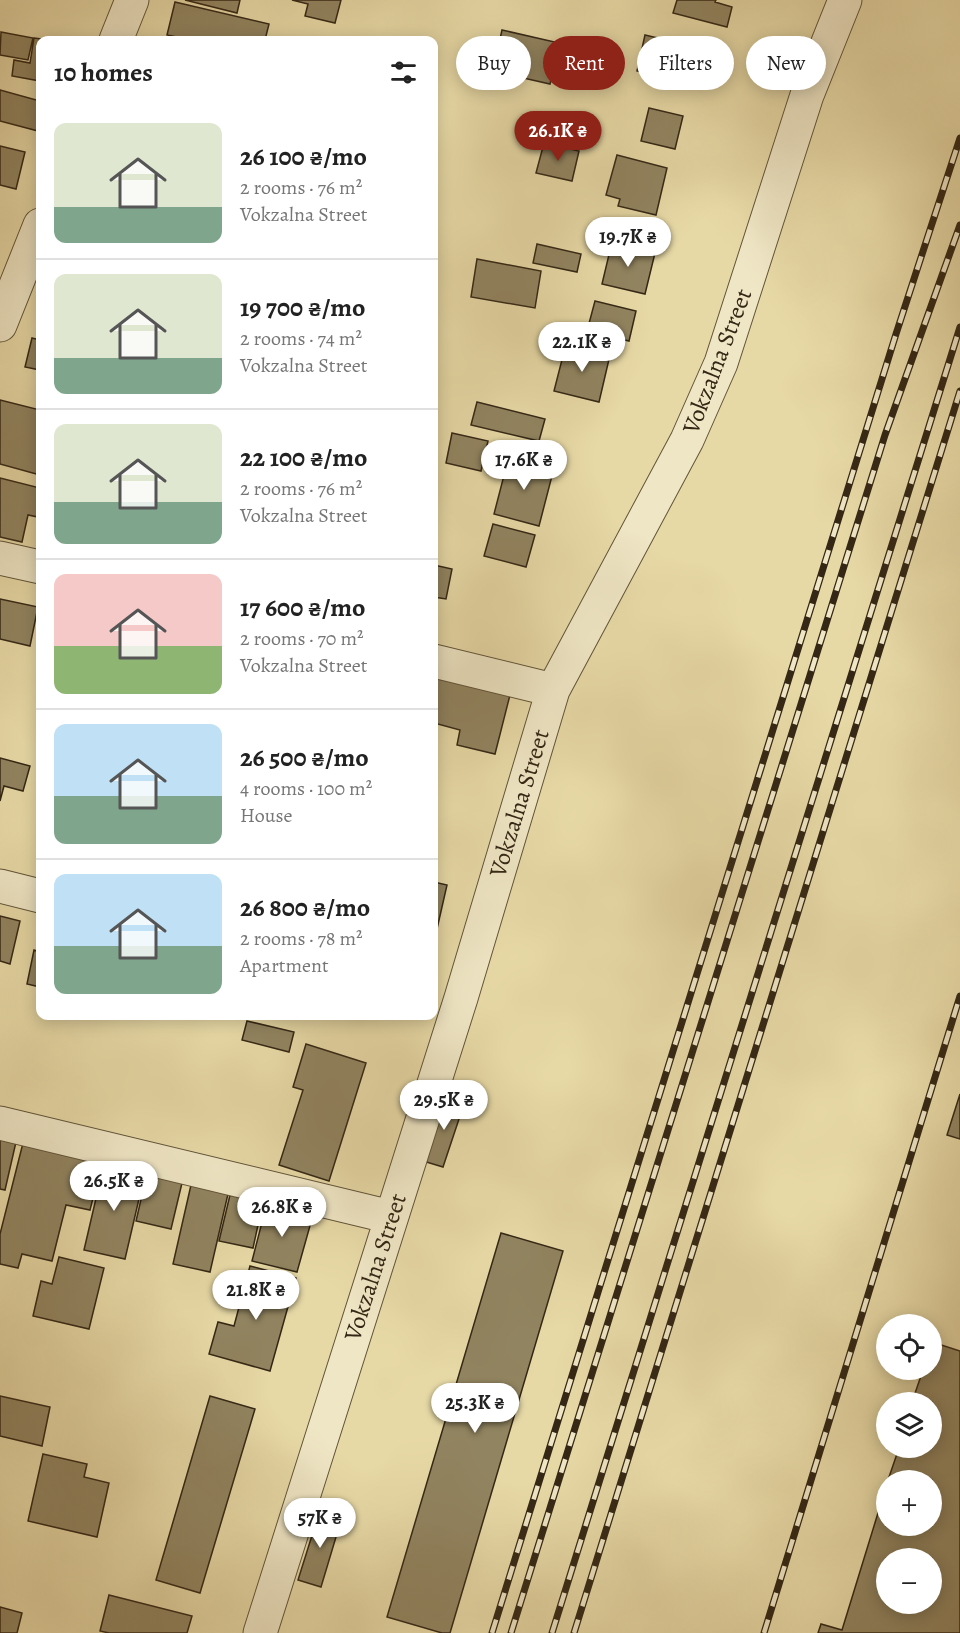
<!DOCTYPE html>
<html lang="en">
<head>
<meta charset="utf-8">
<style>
  :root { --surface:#fff; --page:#f6f6f6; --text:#222; --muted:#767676; --line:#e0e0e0; --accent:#8f2418 }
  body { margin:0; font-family:Alegreya,serif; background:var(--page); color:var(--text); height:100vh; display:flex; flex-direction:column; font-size:22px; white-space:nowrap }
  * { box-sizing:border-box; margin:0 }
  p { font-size:20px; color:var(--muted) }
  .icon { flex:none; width:33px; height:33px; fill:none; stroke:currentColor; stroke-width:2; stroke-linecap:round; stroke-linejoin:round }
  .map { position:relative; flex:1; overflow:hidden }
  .sheet { position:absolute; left:36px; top:36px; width:402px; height:984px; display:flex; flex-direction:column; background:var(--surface); border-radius:12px; box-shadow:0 3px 15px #0003 }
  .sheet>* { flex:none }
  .top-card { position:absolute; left:456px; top:36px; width:414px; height:54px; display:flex; gap:12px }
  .buttons { position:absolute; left:876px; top:1314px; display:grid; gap:12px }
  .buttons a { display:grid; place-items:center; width:66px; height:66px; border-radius:50%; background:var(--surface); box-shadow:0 3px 15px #0003; font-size:30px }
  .price { position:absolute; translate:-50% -51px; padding:0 14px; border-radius:21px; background:#fff; color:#222; font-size:20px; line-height:39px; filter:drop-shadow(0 2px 3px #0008) }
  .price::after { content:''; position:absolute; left:50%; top:36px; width:18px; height:14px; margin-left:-9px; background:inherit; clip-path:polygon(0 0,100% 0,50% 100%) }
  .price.on { background:var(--accent); color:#fff }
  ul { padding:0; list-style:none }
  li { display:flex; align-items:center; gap:18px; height:150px; padding:0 18px }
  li+li { border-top:2px solid var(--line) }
  li span { display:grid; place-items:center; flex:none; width:168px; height:120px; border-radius:12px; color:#555 }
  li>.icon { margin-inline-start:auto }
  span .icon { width:72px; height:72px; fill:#fffc; stroke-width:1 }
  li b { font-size:26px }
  h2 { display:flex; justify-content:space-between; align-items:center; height:72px; padding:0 18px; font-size:26px }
  .tag { padding:0 21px; border-radius:27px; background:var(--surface); box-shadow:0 3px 15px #0003; font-size:21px; line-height:54px }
  .tag.on { background:var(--accent); color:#fff }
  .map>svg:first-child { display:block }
  .building { fill:#918460; stroke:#342715; stroke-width:1.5; fill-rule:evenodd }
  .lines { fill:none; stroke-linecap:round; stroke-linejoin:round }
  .minor-casing { stroke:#615439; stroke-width:35 }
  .minor { stroke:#efe6c5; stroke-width:33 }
  .rail-casing { stroke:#342715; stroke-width:7 }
  .rail { stroke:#efe6c5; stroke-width:4.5; stroke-dasharray:14; stroke-linecap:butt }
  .labels { text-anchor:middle; stroke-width:4.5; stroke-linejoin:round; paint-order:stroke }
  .street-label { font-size:24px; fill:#342715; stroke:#efe6c5 }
</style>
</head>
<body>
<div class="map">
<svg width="960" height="1633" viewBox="0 0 960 1633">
  <rect width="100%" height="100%" fill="#e7d9a6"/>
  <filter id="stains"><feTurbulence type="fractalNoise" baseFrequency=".00333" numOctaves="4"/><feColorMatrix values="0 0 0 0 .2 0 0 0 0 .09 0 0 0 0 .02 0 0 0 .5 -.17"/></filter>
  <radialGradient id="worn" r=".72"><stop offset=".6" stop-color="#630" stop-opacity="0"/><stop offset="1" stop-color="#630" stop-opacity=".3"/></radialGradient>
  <path class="building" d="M185 0H240L237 13Z
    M292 0H341L335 23 305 16 308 4Z
    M677 0H716L715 2 732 7 727 27 673 13Z
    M175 2 269 24 265 40H237L227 38 226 40H191L167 35Z
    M502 30 559 43 550 84 493 71Z
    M1 32 33 38 28 60 0 55Z
    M645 35 692 46 684 81 637 71Z
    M34 38 49 40H40V81L12 76 14 60 30 63Z
    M0 90 40 101V121L38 131 0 121Z
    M649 108 683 116 675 149 641 141Z
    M544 143 579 151 572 181 536 173Z
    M0 146 25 152 16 189 0 185Z
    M617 155 667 168 656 215 618 206 620 199 606 195Z
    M612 242 655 253 645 294 602 284Z
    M537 244 581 254 577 272 533 263Z
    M477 259 541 271 535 308 471 297Z
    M595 301 636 311 629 341 587 331Z
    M32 338 40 340V370L25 367Z
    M566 344 610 355 599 402 554 391Z
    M0 400 40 410V475L0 464Z
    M477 402 545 419 539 441 471 425Z
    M452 433 488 441 481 471 446 463Z
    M509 456 554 468 539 526 494 514Z
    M0 478 40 488V508L38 517 28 515 22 542 0 537Z
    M493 524 535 535 526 567 484 556Z
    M434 565 452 569 446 599 434 597Z
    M0 599 38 607 30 646 0 639Z
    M434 676 510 695 495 754 457 745 460 730 434 723Z
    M0 758 30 766 23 791 4 786 0 801Z
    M434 882 447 885 434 942Z
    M0 916 20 921 10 964 0 961Z
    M34 950 40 952V987L27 984Z
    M247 1021 294 1032 289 1052 242 1040Z
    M306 1044 366 1063 329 1181 279 1165 303 1090 293 1087Z
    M445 1094 465 1101 443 1167 423 1161Z
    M960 1094V1139L947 1135Z
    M0 1138 16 1142 5 1190 0 1189Z
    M23 1143 102 1163 90 1210 66 1205 52 1261 22 1254 18 1268 0 1264V1234Z
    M104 1164 145 1173 125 1259 84 1250Z
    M147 1174 182 1183 171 1229 136 1221Z
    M191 1185 228 1194 210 1272 173 1264Z
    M230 1195 263 1202 253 1248 219 1241Z
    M267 1203 313 1215 297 1272 252 1261Z
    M501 1233 563 1251 450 1633H442L387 1617Z
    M59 1257 104 1268 89 1329 33 1316 41 1281 52 1284Z
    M250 1266 296 1278 270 1371 209 1354 218 1322 234 1326Z
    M932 1342 960 1351V1633H818L821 1624 842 1630 886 1487V1526H932V1480H888L899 1448H932V1402H912L923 1370H932ZM886 1558H932V1604H886Z
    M0 1396 50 1407 42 1446 0 1436Z
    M210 1396 255 1409 200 1593 156 1580Z
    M43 1454 87 1464 84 1477 109 1483 97 1537 28 1521Z
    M320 1510 342 1517 321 1587 298 1580Z
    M109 1595 192 1616 187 1633H109L100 1631Z
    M0 1607 22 1613 17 1633H0Z"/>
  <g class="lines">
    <g class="minor-casing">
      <path id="minor" d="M116 40 132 0
        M0 325 40 225
        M0 558 40 567
        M434 661 553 690
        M0 886 40 896
        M0 1123 391 1217
        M260 1633 461 998 553 690 687 440 721 363 807 95 845 0"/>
    </g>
    <use href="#minor" class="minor"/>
    <g class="rail-casing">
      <path id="rail" d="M492 1633 896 334 960 138
        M511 1633 885 435 960 225
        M552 1633 960 327
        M574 1633 960 391
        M764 1633 960 996"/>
    </g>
    <use href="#rail" class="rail"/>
  </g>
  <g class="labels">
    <g class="street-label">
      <text transform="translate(717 361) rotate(-69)" y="8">Vokzalna Street</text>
      <text transform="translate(519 803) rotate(-73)" y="8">Vokzalna Street</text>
      <text transform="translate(375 1267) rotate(-72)" y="8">Vokzalna Street</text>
    </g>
  </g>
  <rect width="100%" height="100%" filter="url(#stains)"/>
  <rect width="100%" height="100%" fill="url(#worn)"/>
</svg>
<div class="buttons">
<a><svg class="icon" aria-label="locate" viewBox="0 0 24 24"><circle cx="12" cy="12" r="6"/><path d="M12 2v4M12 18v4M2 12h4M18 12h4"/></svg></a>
<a><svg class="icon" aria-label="layers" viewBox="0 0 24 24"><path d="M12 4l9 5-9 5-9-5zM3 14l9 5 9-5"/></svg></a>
<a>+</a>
<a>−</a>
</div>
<b class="price on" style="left:558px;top:162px">26.1K ₴</b>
<b class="price" style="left:628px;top:268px">19.7K ₴</b>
<b class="price" style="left:582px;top:373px">22.1K ₴</b>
<b class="price" style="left:524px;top:491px">17.6K ₴</b>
<b class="price" style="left:444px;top:1131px">29.5K ₴</b>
<b class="price" style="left:114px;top:1212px">26.5K ₴</b>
<b class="price" style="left:282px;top:1238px">26.8K ₴</b>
<b class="price" style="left:256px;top:1321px">21.8K ₴</b>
<b class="price" style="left:475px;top:1434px">25.3K ₴</b>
<b class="price" style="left:320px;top:1549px">57K ₴</b>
<div class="top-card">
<a class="tag">Buy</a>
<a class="tag on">Rent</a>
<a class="tag">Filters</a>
<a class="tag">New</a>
</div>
<section class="sheet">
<h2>10 homes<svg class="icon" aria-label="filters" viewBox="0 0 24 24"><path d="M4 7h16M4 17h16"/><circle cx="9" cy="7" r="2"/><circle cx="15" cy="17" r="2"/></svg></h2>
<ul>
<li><span style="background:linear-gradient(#dfe7d0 70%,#7fa58c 0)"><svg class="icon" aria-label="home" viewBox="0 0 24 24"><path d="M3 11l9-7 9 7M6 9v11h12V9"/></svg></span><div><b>26 100 ₴/mo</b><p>2 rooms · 76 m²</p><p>Vokzalna Street</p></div></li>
<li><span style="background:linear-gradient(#dfe7d0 70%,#7fa58c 0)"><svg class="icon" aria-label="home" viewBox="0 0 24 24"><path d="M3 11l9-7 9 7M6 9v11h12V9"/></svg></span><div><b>19 700 ₴/mo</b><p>2 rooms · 74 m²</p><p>Vokzalna Street</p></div></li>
<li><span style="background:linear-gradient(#dfe7d0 65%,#7fa58c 0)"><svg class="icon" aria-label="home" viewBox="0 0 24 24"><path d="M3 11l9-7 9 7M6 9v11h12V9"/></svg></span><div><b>22 100 ₴/mo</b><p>2 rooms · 76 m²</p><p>Vokzalna Street</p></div></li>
<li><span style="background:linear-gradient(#f6c9c9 60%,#8fb573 0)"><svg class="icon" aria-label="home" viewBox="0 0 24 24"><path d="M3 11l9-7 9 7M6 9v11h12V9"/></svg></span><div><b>17 600 ₴/mo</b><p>2 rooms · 70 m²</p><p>Vokzalna Street</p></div></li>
<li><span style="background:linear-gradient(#bfe0f5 60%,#7fa58c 0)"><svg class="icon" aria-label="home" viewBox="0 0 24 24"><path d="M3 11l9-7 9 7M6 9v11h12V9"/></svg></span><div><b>26 500 ₴/mo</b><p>4 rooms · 100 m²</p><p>House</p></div></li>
<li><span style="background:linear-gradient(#bfe0f5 60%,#7fa58c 0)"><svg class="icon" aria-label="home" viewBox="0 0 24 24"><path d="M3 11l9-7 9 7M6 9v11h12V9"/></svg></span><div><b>26 800 ₴/mo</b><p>2 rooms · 78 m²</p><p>Apartment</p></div></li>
</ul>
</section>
</div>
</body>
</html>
